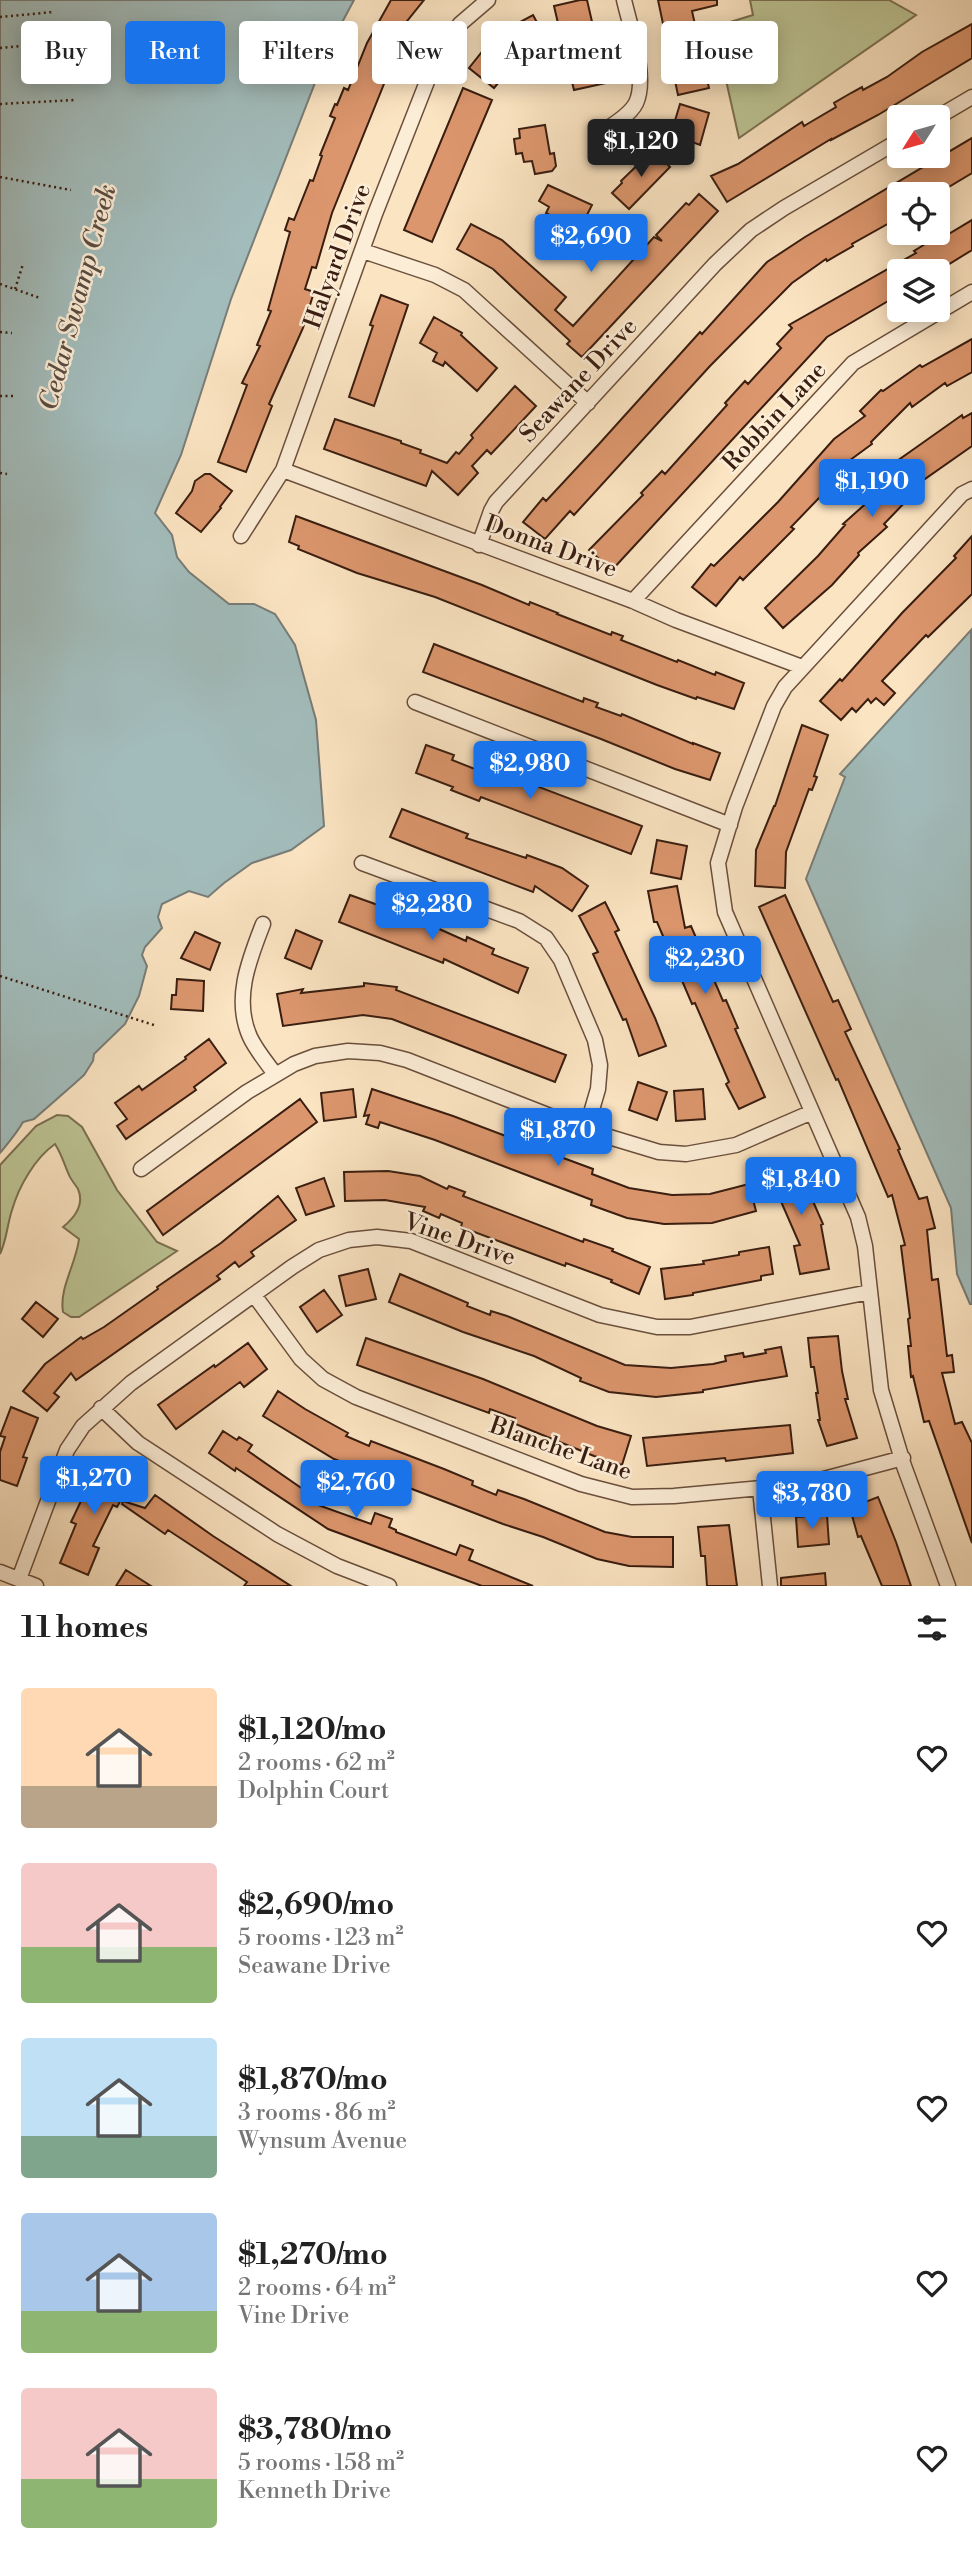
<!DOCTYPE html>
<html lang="en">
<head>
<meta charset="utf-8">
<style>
  :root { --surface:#fff; --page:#f6f6f6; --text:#222; --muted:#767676; --accent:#1a73e8 }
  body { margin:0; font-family:"Libre Bodoni",serif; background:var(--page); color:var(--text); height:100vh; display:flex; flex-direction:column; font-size:26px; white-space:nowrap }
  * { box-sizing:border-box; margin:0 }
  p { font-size:23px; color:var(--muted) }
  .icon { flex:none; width:38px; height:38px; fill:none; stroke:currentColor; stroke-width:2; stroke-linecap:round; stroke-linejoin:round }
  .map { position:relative; height:1586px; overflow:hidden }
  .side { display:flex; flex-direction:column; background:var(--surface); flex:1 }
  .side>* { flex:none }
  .guide { position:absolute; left:21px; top:21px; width:931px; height:63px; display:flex; gap:14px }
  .needle { width:46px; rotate:233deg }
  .buttons { position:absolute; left:887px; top:105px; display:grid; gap:14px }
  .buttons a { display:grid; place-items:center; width:63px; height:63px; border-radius:7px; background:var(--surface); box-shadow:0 4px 18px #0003; font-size:35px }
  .price { position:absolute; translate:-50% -60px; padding:0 16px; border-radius:7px; background:var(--accent); color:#fff; font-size:23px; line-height:46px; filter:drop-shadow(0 2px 4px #0008) }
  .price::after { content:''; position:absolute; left:50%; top:42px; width:21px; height:16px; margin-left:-10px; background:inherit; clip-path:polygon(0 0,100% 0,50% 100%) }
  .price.on { background:#222; color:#fff }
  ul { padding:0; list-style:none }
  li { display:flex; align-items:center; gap:21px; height:175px; padding:0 21px }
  li span { display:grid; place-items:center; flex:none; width:196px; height:140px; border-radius:7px; color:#555 }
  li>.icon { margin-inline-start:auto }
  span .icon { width:84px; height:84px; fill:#fffc; stroke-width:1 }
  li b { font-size:30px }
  h2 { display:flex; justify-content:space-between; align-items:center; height:84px; padding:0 21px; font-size:30px }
  .pill { padding:0 24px; border-radius:7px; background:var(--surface); box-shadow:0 4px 18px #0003; font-size:24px; line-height:63px }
  .pill.on { background:var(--accent); color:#fff }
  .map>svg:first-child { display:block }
  .green { fill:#bdc494; stroke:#7b7052; stroke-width:2 }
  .water { fill:#a2bcbb; stroke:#787c77; stroke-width:2 }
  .building { fill:#dc966d; stroke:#391d10; stroke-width:2 }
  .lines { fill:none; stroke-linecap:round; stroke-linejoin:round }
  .minor-casing { stroke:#6a4f3c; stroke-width:17 }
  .path { stroke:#391d10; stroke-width:2.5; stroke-dasharray:2 3.5; stroke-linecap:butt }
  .minor { stroke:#fcedd7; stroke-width:14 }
  .labels { text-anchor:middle; stroke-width:5; stroke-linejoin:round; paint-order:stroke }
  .street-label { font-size:24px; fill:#391d10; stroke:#fcedd7 }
  .water-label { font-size:26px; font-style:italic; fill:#584d43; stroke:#fcedd7 }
</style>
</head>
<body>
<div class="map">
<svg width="972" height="1586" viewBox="0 0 972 1586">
  <rect width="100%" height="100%" fill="#fbe4c2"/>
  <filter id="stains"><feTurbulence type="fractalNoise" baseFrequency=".00286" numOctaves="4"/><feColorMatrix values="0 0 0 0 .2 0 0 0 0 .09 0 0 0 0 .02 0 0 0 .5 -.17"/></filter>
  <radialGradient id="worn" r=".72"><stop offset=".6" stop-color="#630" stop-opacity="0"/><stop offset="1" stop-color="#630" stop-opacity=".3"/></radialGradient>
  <path class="green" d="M750 0H889L916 15 739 138 714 27 753 15Z
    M57 1115 68 1116 82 1127 117 1190 157 1242 177 1251 79 1317H71L63 1312C59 1288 76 1264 79 1239L63 1227C74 1218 85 1205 78 1189 75 1184 71 1180 69 1175 64 1164 62 1155 55 1144 35 1158 19 1186 12 1210 7 1225 7 1239 0 1254V1165L36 1126Z"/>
  <path class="water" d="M0 0H354L329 47 231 299 181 455 155 513 172 535 177 557 189 572 229 604H254L275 614 295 645 316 720 324 826 291 850 252 863 224 883 208 897 189 891 162 904 158 917 162 928 145 947 142 955 147 966 139 996 125 1024 94 1054 93 1061 84 1075 74 1084 34 1119 23 1122C17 1133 8 1143 0 1153Z
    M971 630 972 1304H970L957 1274 951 1208 806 879 845 777 840 774Z"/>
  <path class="building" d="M391 0H424L404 25 410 28 390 64H392L332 213 316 268 312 267 305 289 314 292 303 328 269 404 272 406 246 472 218 462 247 385 242 383 260 346 257 345 271 311 268 310 290 232 285 230 289 218 294 220 310 180 313 181 322 156 320 155 335 118 330 116 335 104 337 105 344 88 348 90 367 43Z
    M580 0H587L593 26 582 28V31L561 36 554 6Z
    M658 0H717V5L692 11 709 88 678 95Z
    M533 15 547 41 519 56 505 30Z
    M972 24V58L878 115 831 140V139L727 202 711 176 738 164 802 122 804 126 809 123 836 107 834 103 851 93 862 87 863 90 887 77 922 52Z
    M489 43 510 61 483 76 508 71 494 88 469 68Z
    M599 51 606 83 574 90 566 58Z
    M463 88 492 100 432 242 404 230Z
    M680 104 709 113 700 145 671 134Z
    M545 125 550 154 554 153 556 166 552 171 535 174 532 161 524 162 522 153 516 154 514 139 520 138 519 129Z
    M972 138V173L937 194H900V217L852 244 853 246 827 261 826 259 792 283 710 366 574 515 570 511 545 539 523 522 543 498 546 501 599 444 700 332 702 334 767 262 805 237Z
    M653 150 670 167 629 209 612 193 622 183 621 181Z
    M548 185 592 205 579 231 546 213 549 207 539 201Z
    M699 194 718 211 582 357 567 344 570 341 493 269 457 249 471 224 502 240 566 297 555 310 573 326 654 237 662 241 656 235 686 203 689 205Z
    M972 220V250L938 271H900V294L827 337 612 570 589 550 643 495 641 493 662 471 665 474 727 405 725 403 745 381 748 384 781 348 777 344 792 328 789 325 916 253 914 251 940 235 942 238Z
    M381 295 408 305 374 406 349 397 373 326 370 325Z
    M434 317 462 333 461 335 497 368 477 391 445 362 443 366 433 361 437 353 420 343Z
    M972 339V372L947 386 945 383 912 407 910 403 871 442 872 444 842 466 846 470 791 527 794 529 743 580 740 577 716 606 692 587 711 564 714 566 778 502 834 439 865 416 860 411 881 390 883 391 920 365 922 367Z
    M515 386 536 406 491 454 487 450 472 466 478 473 458 495 432 471 426 486 324 449 335 419 401 441V443L421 450 420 453 447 463 456 452 459 454 473 438 471 435Z
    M972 413V446L908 491 912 495 884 524 887 527 858 553 859 555 832 585 783 628 765 608 818 556 845 525 843 524 872 498 869 494 899 464 897 461 962 415 963 418Z
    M205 474H210L232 491 220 507 221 508 201 532 176 513 192 491 195 481Z
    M296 516 482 585 529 605 530 602 558 613 557 614 611 635 612 632 623 636 621 640 677 662 678 660 715 675 716 672 744 683 734 709 697 697 696 699 657 685 435 597 357 573 298 549 299 546 289 542Z
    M972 536V594L928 637 926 635 882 681 895 693 884 705 876 698 871 703 868 699 856 712 852 708 841 720 820 701 840 679 842 681 902 613 956 558 954 556Z
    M434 644 583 702 584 698 598 703 596 707 621 716 622 714 693 744V743L720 753 710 780 675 769 601 739 423 672Z
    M802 725 828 735 814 776 817 777 812 790 809 789 786 852 785 888 755 886 756 850 774 806H775Z
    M426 745 454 755 452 760 500 779 502 773 642 826 631 854 481 797 479 801 451 790 453 787 416 773Z
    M402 809 468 834 466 838 526 858 527 855 562 868 588 886 572 911 535 886 533 892 420 849 390 837Z
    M657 840 687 846 681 879 651 873Z
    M677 886 685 928 691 926 723 1001 726 1000 738 1028 735 1029 765 1097 739 1109 726 1084 729 1082 695 1003 692 1004 657 922H654L648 891Z
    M350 895 417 919 466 941 467 937 494 949 492 954 528 968 518 993 444 959 443 963 339 922Z
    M785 895 833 1002 838 1000 851 1029 845 1032 900 1149 898 1150 919 1199 927 1197 935 1228 927 1230 932 1280 938 1279 947 1356 952 1355 954 1372 942 1373 955 1424 962 1422 972 1443V1543L929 1421 924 1422 913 1376 911 1377 908 1346H911L908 1319 910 1318 901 1246 905 1245 892 1195 888 1197 838 1079 836 1080 759 907Z
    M605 902 619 930 615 932 655 1018 666 1046 639 1056 626 1019 623 1020 593 954 598 952 579 916Z
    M296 930 322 941 311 969 285 958Z
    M195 932 220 943 210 970 181 958Z
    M177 979 204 981 203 1011 171 1009 172 995H176Z
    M364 983 397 987 396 990 566 1055 555 1082 392 1019 363 1015 283 1026 277 994 303 989 301 993 364 986Z
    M209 1039 226 1063 194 1087 196 1090 126 1139 117 1126 127 1119 115 1103 139 1086 142 1090 186 1059 185 1057Z
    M638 1082 667 1092 657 1120 629 1110Z
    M353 1089 356 1117 324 1121 321 1093Z
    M372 1089 453 1116 566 1159 593 1169 592 1174 629 1188 672 1195 710 1194 749 1184 756 1211 712 1223 664 1224 627 1218 591 1205 592 1200 435 1140 380 1122 378 1128 366 1124 369 1115 364 1116Z
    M703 1089 705 1119 676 1121 674 1091Z
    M300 1099 317 1122 163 1235 147 1211Z
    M794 1158 823 1224 821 1225 829 1269 800 1274 794 1246 800 1245 769 1174 777 1170 776 1167Z
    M388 1171 420 1176 447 1189 449 1186 465 1192 463 1196 583 1242 584 1239 613 1249 612 1251 650 1267 639 1294 611 1282 612 1280 566 1263 565 1266 461 1227 462 1223 441 1214 439 1218 423 1211 425 1207 385 1200 345 1201 344 1172Z
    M324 1178 334 1206 306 1215 296 1188Z
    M278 1196 296 1220 251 1252 254 1256 239 1267 235 1262 217 1276 220 1279 76 1380 71 1373 54 1393 59 1397 47 1411 23 1391 45 1364 81 1337 83 1339 104 1327 158 1289 157 1287 221 1243Z
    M769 1247 773 1274 761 1276V1280L693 1293V1295L665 1299 661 1269 704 1264 703 1261 739 1255V1252Z
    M368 1269 376 1299 346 1306 339 1276Z
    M400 1274 468 1303 467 1306 490 1315 491 1311 507 1316 625 1365 671 1368 713 1364 726 1361 725 1356 743 1353 744 1357 766 1353 765 1350 781 1347 787 1376 703 1390V1392L656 1397 609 1392 580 1381 581 1378 534 1356 463 1332 389 1302Z
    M324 1290 342 1315 317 1332 300 1307Z
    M36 1302 58 1319 43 1337 22 1319Z
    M838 1336 842 1371 848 1399H845L857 1438 827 1446 818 1420H820L816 1393H818L814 1367H811L808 1338Z
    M366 1338 483 1379 597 1426 631 1436 622 1465 594 1456 513 1423 515 1418 490 1409 489 1413 357 1365Z
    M248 1343 267 1369 244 1387 240 1382 176 1429 158 1405 214 1365 215 1367Z
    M278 1391 305 1409 348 1433 346 1436 369 1446 371 1441 444 1469 473 1481 472 1485 496 1495 498 1490 524 1499 605 1532 632 1537H673V1567L629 1566 597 1559 543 1537 503 1524 334 1459 263 1416Z
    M11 1407 38 1418 23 1457 27 1458 17 1486 0 1480V1452L5 1437 0 1436Z
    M790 1425 793 1453 726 1461 725 1458 647 1466 643 1438Z
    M223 1431 237 1440 239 1437 252 1445 248 1451 320 1501 318 1505 371 1524 375 1513 392 1519 389 1527 396 1530V1532L456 1555 460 1545 473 1550 469 1560 533 1586H482L328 1529 236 1468 235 1471 209 1453Z
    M101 1462 132 1480 117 1507 113 1505 93 1546 99 1548 88 1575 60 1563 76 1524 71 1522 91 1480 88 1478 94 1466 98 1468Z
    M155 1495 213 1536 291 1586H244L247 1582 168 1530 165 1534 122 1504 123 1501 145 1508Z
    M878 1497 896 1542 911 1586H882L861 1536 858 1537 850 1508Z
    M827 1515 829 1544 798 1547 796 1517Z
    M729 1525 737 1586H707L705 1556H701L698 1527Z
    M126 1570 151 1586H116Z
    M825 1573 826 1586H781V1578Z"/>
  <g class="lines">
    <g class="minor-casing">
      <path id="minor" d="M938 117 972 97
        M602 132C613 125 630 115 636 103 648 78 630 26 624 0
        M363 251 435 275 464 290 588 403
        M283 470 633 601 676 620 802 667
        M241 536 283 470 375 214 430 74 444 46 460 24 488 0
        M479 545 491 511 496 502 715 264 751 230 784 208 900 140
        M633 601 853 363 972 292
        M415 702 730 825
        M362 863 519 921 546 938 561 960 595 1040 600 1065 598 1089 586 1130
        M263 924C249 960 233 999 250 1037 256 1050 267 1063 275 1074
        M141 1169 247 1092 294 1064 315 1056 348 1051 380 1053 407 1060 586 1130 659 1152 686 1154 736 1145 812 1112
        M254 1295 301 1359 323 1379 356 1397 581 1484 632 1497 674 1496 805 1484 903 1458
        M101 1408 138 1443 277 1534 337 1566 389 1586
        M760 1489 770 1586
        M0 1572 36 1586
        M19 1579 67 1450 83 1426 131 1383 292 1267 319 1250 349 1240 377 1237 411 1241 600 1315 657 1327H690L870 1292
        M948 1586 904 1466 881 1390 865 1246 858 1217 725 912 718 863 735 807 774 706 785 687 962 494 972 489"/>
    </g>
    <path class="path" d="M0 17 53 12
      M0 48 52 43
      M0 104 74 100
      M0 177 71 190
      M0 284 40 298
      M15 289 23 264
      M0 332 12 333
      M0 396H14
      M0 473 7 474
      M0 976 157 1026"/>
    <use href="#minor" class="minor"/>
  </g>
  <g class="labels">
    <g class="street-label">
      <text transform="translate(337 256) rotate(-70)" y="8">Halyard Drive</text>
      <text transform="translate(578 380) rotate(-47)" y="8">Seawane Drive</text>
      <text transform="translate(774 416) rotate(-47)" y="8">Robbin Lane</text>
      <text transform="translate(551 546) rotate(20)" y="8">Donna Drive</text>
      <text transform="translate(460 1239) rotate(19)" y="8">Vine Drive</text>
      <text transform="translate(561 1448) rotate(19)" y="8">Blanche Lane</text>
    </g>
    <g class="water-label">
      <text transform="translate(77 297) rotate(-75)" y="9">Cedar Swamp Creek</text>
    </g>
  </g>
  <rect width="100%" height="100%" filter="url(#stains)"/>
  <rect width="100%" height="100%" fill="url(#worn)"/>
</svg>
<div class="buttons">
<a><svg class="needle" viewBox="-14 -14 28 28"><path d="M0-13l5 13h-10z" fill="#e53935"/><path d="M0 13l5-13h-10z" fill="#767676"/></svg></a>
<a><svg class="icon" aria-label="locate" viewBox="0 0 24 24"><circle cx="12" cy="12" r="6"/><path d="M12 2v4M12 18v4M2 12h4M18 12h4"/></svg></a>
<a><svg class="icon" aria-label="layers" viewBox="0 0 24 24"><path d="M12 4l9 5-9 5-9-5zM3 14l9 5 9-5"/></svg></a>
</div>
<b class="price on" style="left:641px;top:179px">$1,120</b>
<b class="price" style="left:591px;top:274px">$2,690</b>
<b class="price" style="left:872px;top:519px">$1,190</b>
<b class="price" style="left:530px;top:801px">$2,980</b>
<b class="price" style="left:432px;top:942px">$2,280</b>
<b class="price" style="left:705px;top:996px">$2,230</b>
<b class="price" style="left:558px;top:1168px">$1,870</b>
<b class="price" style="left:801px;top:1217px">$1,840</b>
<b class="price" style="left:94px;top:1516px">$1,270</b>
<b class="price" style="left:356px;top:1520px">$2,760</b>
<b class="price" style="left:812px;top:1531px">$3,780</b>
<div class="guide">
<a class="pill">Buy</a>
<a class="pill on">Rent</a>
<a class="pill">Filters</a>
<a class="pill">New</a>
<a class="pill">Apartment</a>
<a class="pill">House</a>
</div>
</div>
<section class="side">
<h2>11 homes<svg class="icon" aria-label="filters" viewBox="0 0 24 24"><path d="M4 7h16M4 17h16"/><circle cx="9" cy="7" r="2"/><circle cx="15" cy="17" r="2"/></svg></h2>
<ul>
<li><span style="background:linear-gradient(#ffd9b3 70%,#b9a48a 0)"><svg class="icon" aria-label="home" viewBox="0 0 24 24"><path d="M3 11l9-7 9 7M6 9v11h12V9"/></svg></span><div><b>$1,120/mo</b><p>2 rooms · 62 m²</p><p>Dolphin Court</p></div><svg class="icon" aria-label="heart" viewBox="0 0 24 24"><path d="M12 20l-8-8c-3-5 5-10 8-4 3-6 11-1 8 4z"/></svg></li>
<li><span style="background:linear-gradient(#f6c9c9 60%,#8fb573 0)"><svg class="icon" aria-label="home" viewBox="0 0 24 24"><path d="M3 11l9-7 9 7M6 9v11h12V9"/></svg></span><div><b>$2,690/mo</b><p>5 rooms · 123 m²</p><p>Seawane Drive</p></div><svg class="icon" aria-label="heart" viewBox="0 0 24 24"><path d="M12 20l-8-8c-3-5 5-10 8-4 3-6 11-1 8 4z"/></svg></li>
<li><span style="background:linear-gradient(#bfe0f5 70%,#7fa58c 0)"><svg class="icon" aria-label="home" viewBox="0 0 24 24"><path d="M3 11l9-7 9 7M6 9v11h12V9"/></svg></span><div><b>$1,870/mo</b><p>3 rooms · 86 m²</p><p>Wynsum Avenue</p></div><svg class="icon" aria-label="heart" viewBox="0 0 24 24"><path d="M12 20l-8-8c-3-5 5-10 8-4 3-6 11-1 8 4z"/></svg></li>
<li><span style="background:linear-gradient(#a9c7e8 70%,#8fb573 0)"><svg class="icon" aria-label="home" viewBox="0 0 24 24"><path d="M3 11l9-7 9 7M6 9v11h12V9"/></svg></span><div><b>$1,270/mo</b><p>2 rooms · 64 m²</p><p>Vine Drive</p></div><svg class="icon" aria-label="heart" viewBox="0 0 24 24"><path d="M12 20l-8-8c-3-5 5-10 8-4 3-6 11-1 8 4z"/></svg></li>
<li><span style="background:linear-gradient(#f6c9c9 65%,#8fb573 0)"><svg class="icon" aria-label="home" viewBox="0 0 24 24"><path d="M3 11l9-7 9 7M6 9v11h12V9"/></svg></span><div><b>$3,780/mo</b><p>5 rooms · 158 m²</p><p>Kenneth Drive</p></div><svg class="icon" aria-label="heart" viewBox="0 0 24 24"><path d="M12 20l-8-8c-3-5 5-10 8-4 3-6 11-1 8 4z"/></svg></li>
</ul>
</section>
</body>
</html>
